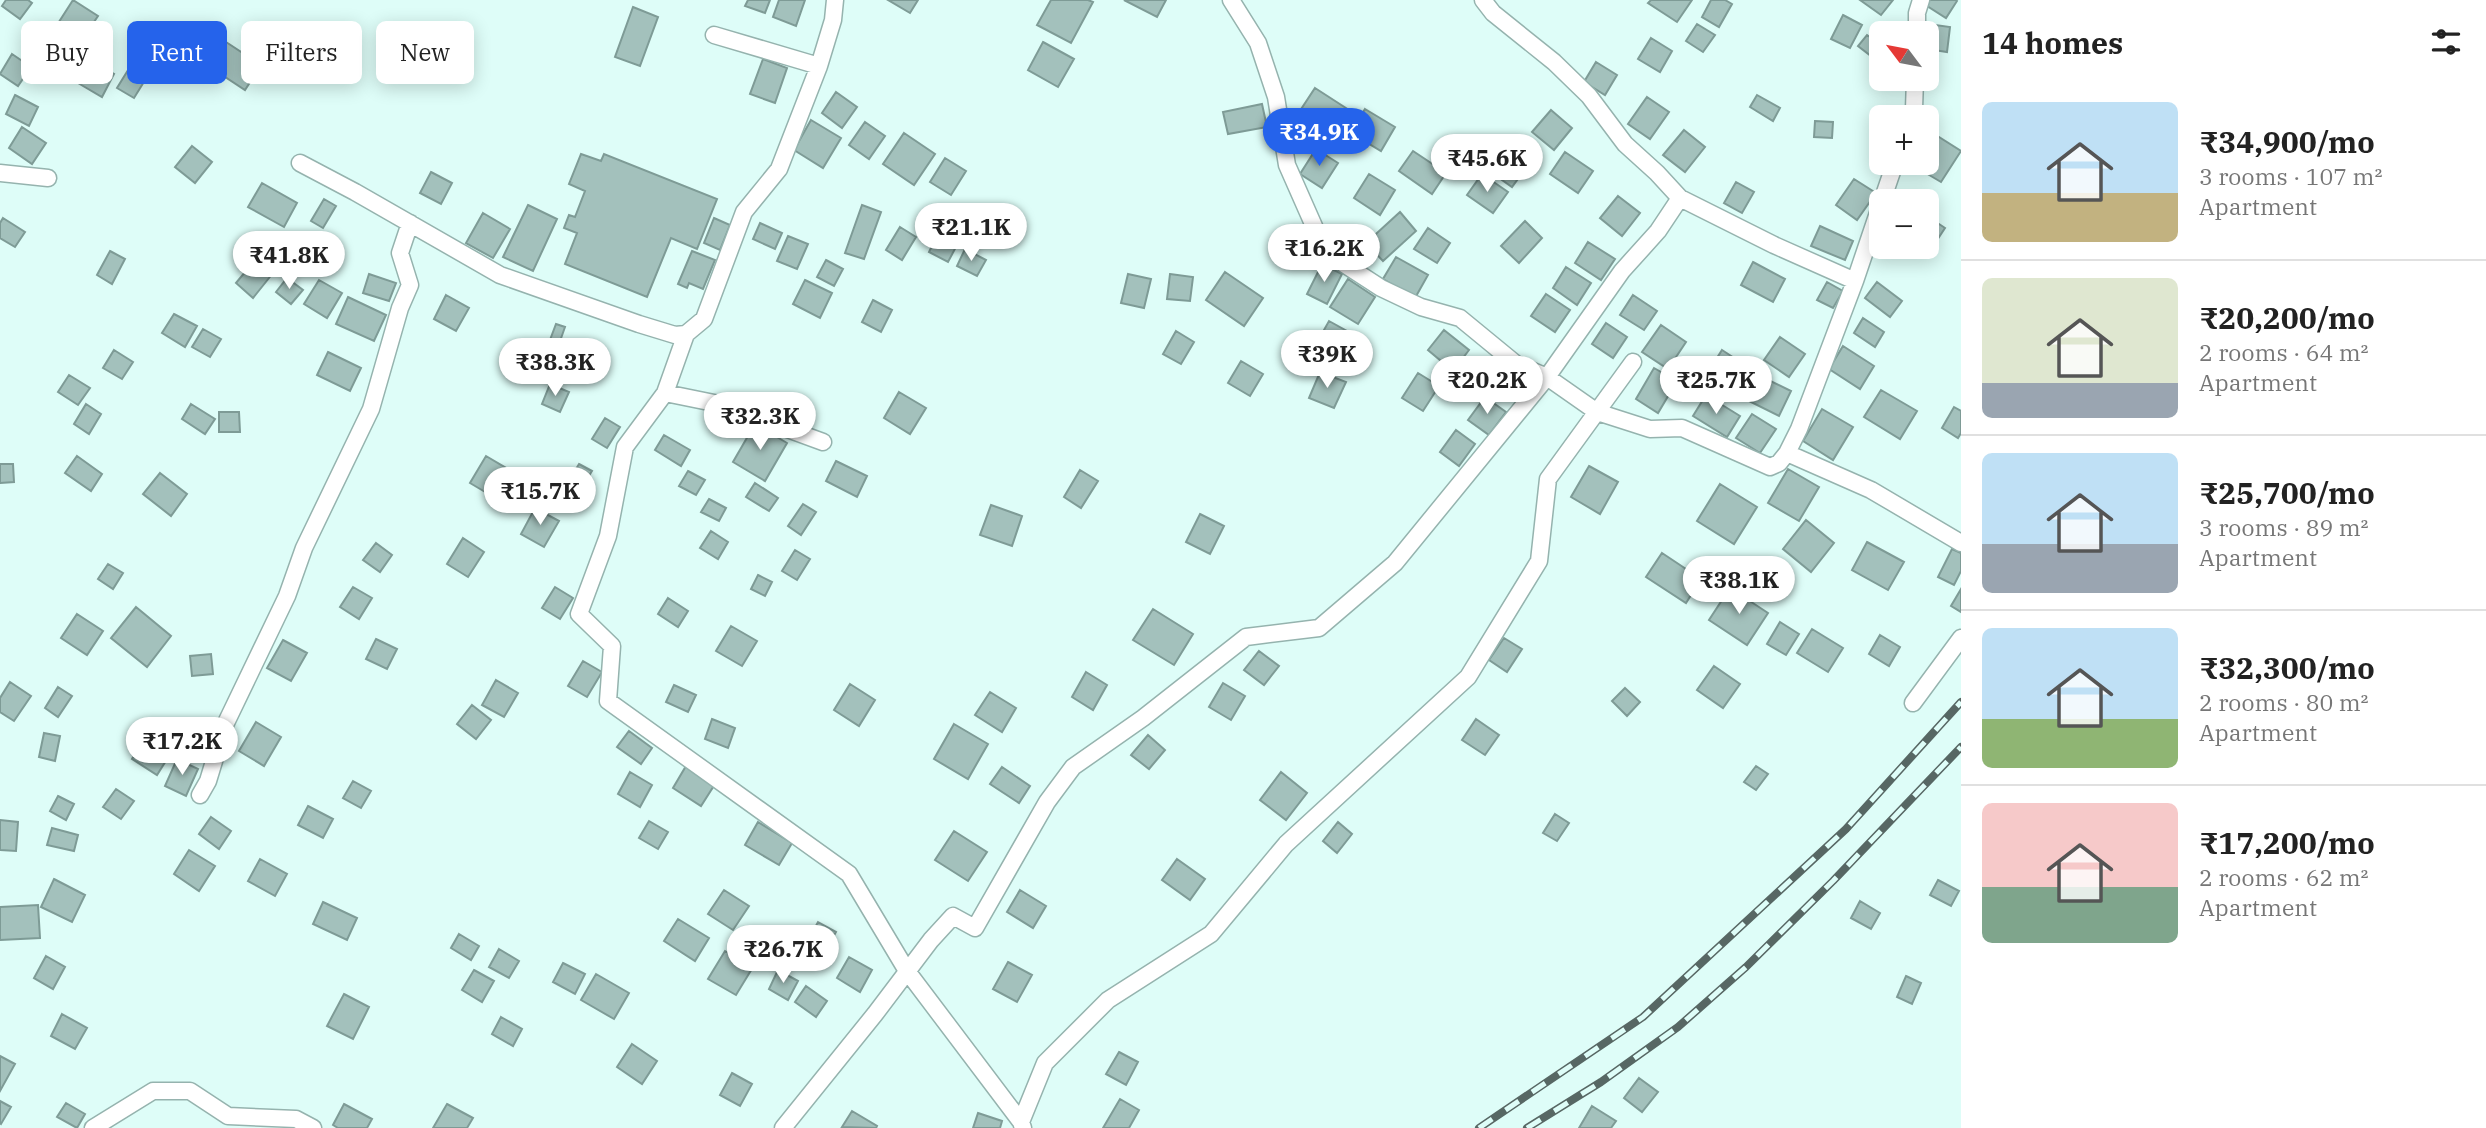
<!DOCTYPE html>
<html lang="en">
<head>
<meta charset="utf-8">
<style>
  :root { --surface:#fff; --page:#f6f6f6; --text:#222; --muted:#767676; --line:#e0e0e0; --accent:#2563eb }
  body { margin:0; font-family:"IBM Plex Serif",serif; background:var(--page); color:var(--text); height:100vh; display:flex; flex-direction:column; font-size:26px; white-space:nowrap }
  * { box-sizing:border-box; margin:0 }
  p { font-size:23px; color:var(--muted) }
  .icon { flex:none; width:38px; height:38px; fill:none; stroke:currentColor; stroke-width:2; stroke-linecap:round; stroke-linejoin:round }
  .map { position:relative; flex:1; overflow:hidden }
  .drawer { display:flex; flex-direction:column; background:var(--surface); width:525px }
  .drawer>* { flex:none }
  .top-card { position:absolute; left:21px; top:21px; width:665px; height:63px; display:flex; gap:14px }
  .needle { width:46px; rotate:302deg }
  .tools { position:absolute; left:1869px; top:21px; display:grid; gap:14px }
  .tools a { display:grid; place-items:center; width:70px; height:70px; border-radius:10px; background:var(--surface); box-shadow:0 4px 18px #0003; font-size:35px }
  .price { position:absolute; translate:-50% -60px; padding:0 16px; border-radius:24px; background:#fff; color:#222; font-size:23px; line-height:46px; filter:drop-shadow(0 2px 4px #0008) }
  .price::after { content:''; position:absolute; left:50%; top:42px; width:21px; height:16px; margin-left:-10px; background:inherit; clip-path:polygon(0 0,100% 0,50% 100%) }
  .price.selected { background:var(--accent); color:#fff }
  ul { padding:0; list-style:none }
  li { display:flex; align-items:center; gap:21px; height:175px; padding:0 21px }
  li+li { border-top:2px solid var(--line) }
  li span { display:grid; place-items:center; flex:none; width:196px; height:140px; border-radius:10px; color:#555 }
  li>.icon { margin-inline-start:auto }
  span .icon { width:84px; height:84px; fill:#fffc; stroke-width:1 }
  li b { font-size:30px }
  h2 { display:flex; justify-content:space-between; align-items:center; height:84px; padding:0 21px; font-size:30px }
  .chip { padding:0 24px; border-radius:10px; background:var(--surface); box-shadow:0 4px 18px #0003; font-size:24px; line-height:63px }
  .chip.selected { background:var(--accent); color:#fff }
  main { display:flex; flex:1; min-height:0 }
  .map>svg:first-child { display:block }
  .building { fill:#a3c1bc; stroke:#7e9b96; stroke-width:2 }
  .lines { fill:none; stroke-linecap:round; stroke-linejoin:round }
  .minor-casing { stroke:#95b3ae; stroke-width:19 }
  .minor { stroke:#fff; stroke-width:16 }
  .rail-casing { stroke:#576764; stroke-width:8 }
  .rail { stroke:#defdf8; stroke-width:5; stroke-dasharray:16; stroke-linecap:butt }
</style>
</head>
<body>
<main>
<div class="map">
<svg width="1961" height="1128" viewBox="0 0 1961 1128">
  <rect width="100%" height="100%" fill="#defdf8"/>
  <path class="building" d="M6 0H28L32 3 20 19 2 6Z
    M73 0 98 16 81 41 57 25Z
    M748 0H770L765 13 745 6Z
    M779 0H805L796 26 773 17Z
    M888 0H918L910 13Z
    M1051 0H1088L1093 2 1071 43 1037 25Z
    M1124 0H1166L1157 17Z
    M1651 0H1692L1677 22 1648 3Z
    M1711 0H1725L1732 4 1719 27 1702 17Z
    M1860 0H1893L1881 15Z
    M1927 0H1956L1957 1 1946 18 1924 4Z
    M633 7 658 17 640 66 615 57Z
    M1843 15 1862 25 1850 48 1831 39Z
    M1697 24 1715 35 1703 52 1686 41Z
    M1928 24 1950 27 1947 52 1927 49Z
    M1867 35 1881 45 1880 63 1858 46Z
    M1651 38 1672 51 1660 72 1638 59Z
    M226 42 261 65 245 90 210 67Z
    M1043 42 1074 59 1058 87 1028 70Z
    M12 54 31 67 18 86 0 74Z
    M763 59 787 68 775 103 750 94Z
    M91 61 114 74 102 97 78 83Z
    M133 62 150 72 134 98 117 88Z
    M1596 62 1617 75 1605 95 1584 82Z
    M1315 88 1349 110 1326 145 1292 123Z
    M836 92 857 107 842 128 822 113Z
    M15 95 38 107 29 126 6 114Z
    M1757 95 1780 108 1773 121 1750 107Z
    M1647 97 1669 112 1650 139 1628 124Z
    M1262 104 1267 127 1228 134 1223 112Z
    M1365 109 1395 127 1381 151 1351 133Z
    M1551 110 1572 128 1554 150 1532 132Z
    M811 120 841 138 823 168 794 150Z
    M1815 121 1833 122 1832 138 1814 137Z
    M865 122 885 136 869 159 849 145Z
    M22 127 46 143 32 164 9 148Z
    M1684 130 1705 147 1685 172 1663 155Z
    M1928 130 1961 151 1941 182 1909 163H1927Z
    M904 133 935 154 914 185 883 164Z
    M192 146 212 162 195 183 175 167Z
    M1504 148 1528 165 1512 187 1488 170Z
    M1316 149 1338 163 1322 188 1300 174Z
    M1413 151 1446 173 1432 194 1399 171Z
    M1565 152 1593 171 1578 193 1550 174Z
    M581 154 601 161 604 154 717 199 697 249 671 238 647 297 565 264 577 233 564 228 569 215 575 217 585 191 569 184Z
    M945 158 966 171 951 195 930 182Z
    M431 172 452 183 441 204 420 193Z
    M1369 174 1395 190 1380 215 1354 198Z
    M1482 174 1508 192 1493 213 1467 195Z
    M1854 179 1876 193 1857 220 1836 205Z
    M1736 182 1754 192 1742 213 1724 203Z
    M262 183 297 203 284 227 248 207Z
    M1618 196 1640 213 1622 236 1600 218Z
    M324 199 336 206 323 228 311 221Z
    M528 205 557 219 533 271 503 257Z
    M862 205 881 212 864 259 845 253Z
    M1400 212 1416 231 1383 261 1366 243Z
    M483 213 510 229 493 258 466 243Z
    M1927 216 1945 228 1928 254 1917 247H1927Z
    M3 218 25 232 15 247 0 238V223Z
    M714 218 730 225 720 250 704 243Z
    M1525 221 1542 238 1519 263 1501 246Z
    M760 223 782 233 775 249 753 239Z
    M1820 226 1853 241 1845 260 1811 246Z
    M900 227 916 237 902 260 886 250Z
    M1428 228 1450 243 1437 263 1414 249Z
    M937 235 957 245 948 262 929 252Z
    M788 236 808 244 797 269 777 261Z
    M1588 242 1615 259 1601 280 1575 263Z
    M965 249 986 260 977 276 957 266Z
    M110 251 125 259 112 284 97 275Z
    M692 251 715 260 703 289 689 283 687 288 678 284Z
    M1396 257 1428 275 1415 298 1383 279Z
    M256 259 273 273 253 298 236 283Z
    M826 260 843 269 834 286 817 277Z
    M1753 262 1785 279 1773 302 1741 285Z
    M1322 264 1342 274 1327 304 1307 294Z
    M1566 267 1591 283 1577 305 1553 288Z
    M1225 272 1263 298 1244 326 1206 300Z
    M369 274 396 283 389 301 363 293Z
    M1128 274 1151 279 1144 308 1121 303Z
    M1170 274 1193 277 1190 301 1167 299Z
    M287 278 303 290 291 304 276 292Z
    M1348 279 1375 297 1358 324 1330 307Z
    M319 280 342 293 327 318 304 304Z
    M805 280 832 293 820 318 793 304Z
    M1827 282 1843 291 1833 308 1817 300Z
    M1877 282 1902 301 1890 317 1865 298Z
    M1546 294 1570 310 1555 332 1531 316Z
    M446 295 469 308 456 331 434 319Z
    M1633 295 1657 311 1644 330 1620 315Z
    M348 297 386 315 374 341 336 324Z
    M873 300 892 310 881 332 862 322Z
    M174 314 197 326 185 347 162 333Z
    M1863 318 1884 332 1875 347 1854 333Z
    M1329 321 1363 340 1349 365 1315 346Z
    M1606 323 1627 337 1613 358 1592 344Z
    M556 324 565 327 559 344 550 340Z
    M1661 325 1686 342 1668 369 1642 352Z
    M203 329 221 339 210 357 192 347Z
    M1444 330 1469 350 1453 371 1428 350Z
    M1176 331 1194 342 1181 364 1163 354Z
    M1780 337 1805 354 1789 377 1764 360Z
    M1843 346 1874 366 1860 389 1829 369Z
    M114 350 133 362 122 379 103 368Z
    M1722 350 1751 369 1735 396 1705 377Z
    M328 352 361 368 350 391 317 375Z
    M1241 361 1263 374 1250 396 1228 383Z
    M1654 368 1677 381 1658 413 1636 399Z
    M1320 372 1346 382 1334 408 1309 398Z
    M1418 373 1439 386 1423 411 1402 398Z
    M69 375 90 388 78 405 58 392Z
    M1760 376 1791 391 1779 416 1747 400Z
    M550 384 569 392 560 412 542 404Z
    M1881 390 1917 411 1900 439 1864 417Z
    M899 392 926 408 910 434 884 418Z
    M1706 395 1740 416 1727 437 1693 416Z
    M1485 397 1506 412 1489 435 1468 420Z
    M86 404 101 414 89 434 74 424Z
    M191 404 215 419 205 434 182 419Z
    M1954 407 1961 411V433L1958 438 1942 428Z
    M1822 409 1853 427 1833 460 1803 441Z
    M219 412H239L240 432H219Z
    M1752 414 1776 429 1760 453 1736 438Z
    M605 418 620 427 607 448 592 439Z
    M755 424 787 443 765 481 733 462Z
    M1456 430 1475 444 1459 466 1440 452Z
    M664 435 690 450 681 466 655 450Z
    M77 456 102 474 91 491 65 473Z
    M486 456 518 475 502 502 470 483Z
    M836 461 867 476 857 497 826 481Z
    M0 464H13L14 482 0 483Z
    M579 464 592 471 581 489 568 482Z
    M1589 466 1618 482 1600 514 1571 497Z
    M1788 469 1819 487 1799 521 1768 503Z
    M1080 470 1098 481 1081 508 1064 497Z
    M688 471 705 480 696 495 679 486Z
    M160 473 187 494 171 516 143 494Z
    M755 483 778 498 769 511 746 497Z
    M1720 484 1757 507 1734 544 1697 521Z
    M709 499 726 508 719 521 701 512Z
    M803 504 816 512 801 535 788 526Z
    M991 505 1022 516 1012 546 980 535Z
    M535 508 559 521 544 547 521 534Z
    M1200 514 1224 526 1210 554 1186 542Z
    M1806 520 1834 543 1811 572 1783 549Z
    M711 531 728 542 718 559 700 548Z
    M463 538 484 552 468 577 447 564Z
    M1867 542 1904 562 1888 590 1852 570Z
    M376 543 392 555 380 572 363 560Z
    M1952 549 1961 553V571L1954 585 1938 577Z
    M795 550 810 559 797 580 782 571Z
    M1662 553 1701 579 1686 603 1646 577Z
    M108 564 123 573 113 589 98 579Z
    M758 575 772 582 765 596 751 589Z
    M353 587 372 598 359 619 340 607Z
    M555 587 573 598 560 619 542 608Z
    M1730 588 1768 613 1747 645 1709 620Z
    M1961 589V612L1951 606Z
    M668 598 688 611 678 627 658 614Z
    M136 607 171 636 147 667 111 638Z
    M1153 609 1193 634 1174 665 1133 640Z
    M77 614 103 631 87 655 61 638Z
    M1780 622 1799 634 1786 655 1767 644Z
    M731 626 757 641 742 666 716 651Z
    M1812 629 1843 648 1828 672 1797 653Z
    M1880 635 1900 647 1889 666 1869 654Z
    M1504 638 1522 649 1507 672 1489 660Z
    M376 639 397 649 387 669 366 659Z
    M283 640 307 653 291 681 267 668Z
    M1259 651 1279 666 1264 685 1244 670Z
    M211 654 213 674 192 676 190 656Z
    M583 661 602 672 587 697 568 686Z
    M1714 666 1740 684 1723 708 1697 690Z
    M1086 672 1107 685 1093 710 1072 697Z
    M496 680 518 693 504 717 482 705Z
    M10 682 31 696 14 721 0 712V698Z
    M1223 683 1245 696 1231 720 1209 707Z
    M850 684 875 700 859 726 834 710Z
    M674 685 696 695 688 712 666 702Z
    M58 687 72 696 58 717 45 708Z
    M1625 688 1640 702 1627 716 1612 701Z
    M990 692 1016 708 1002 732 975 715Z
    M472 705 491 720 476 739 457 724Z
    M712 719 735 728 728 748 705 739Z
    M1476 719 1499 735 1485 755 1462 740Z
    M256 722 281 737 264 766 239 751Z
    M954 724 988 744 968 779 934 759Z
    M629 731 652 748 641 764 617 747Z
    M44 733 60 736 55 761 39 757Z
    M1148 735 1165 750 1149 769 1131 755Z
    M144 740 169 756 157 775 132 759Z
    M177 759 198 769 186 796 165 786Z
    M686 766 715 784 701 806 673 788Z
    M1756 766 1768 774 1756 790 1744 782Z
    M1002 767 1030 786 1019 803 990 784Z
    M630 772 652 785 640 807 618 794Z
    M1281 772 1307 793 1286 820 1260 800Z
    M353 781 371 791 361 808 343 798Z
    M116 789 134 801 121 819 103 807Z
    M58 796 74 804 66 820 50 811Z
    M308 806 333 819 323 838 298 825Z
    M1555 814 1569 823 1557 841 1543 833Z
    M211 817 231 831 219 849 199 834Z
    M0 820 18 822 16 851 0 850Z
    M649 821 668 832 658 849 639 838Z
    M758 822 792 843 779 865 745 845Z
    M1338 822 1352 834 1337 853 1323 841Z
    M52 828 78 835 74 851 47 845Z
    M954 831 987 852 968 881 935 860Z
    M189 850 215 866 199 891 174 874Z
    M260 859 287 874 275 896 248 881Z
    M1177 859 1205 879 1190 900 1162 880Z
    M54 879 85 895 72 922 41 907Z
    M1938 880 1959 891 1951 906 1930 895Z
    M724 890 749 906 733 930 708 914Z
    M1020 890 1046 906 1033 928 1007 912Z
    M1860 901 1880 913 1871 929 1851 918Z
    M323 902 357 918 347 940 313 924Z
    M38 905 40 938 0 940V907Z
    M678 919 709 938 695 961 664 941Z
    M818 922 836 932 820 961 802 951Z
    M459 934 479 946 471 960 451 948Z
    M499 949 519 961 509 978 489 967Z
    M725 951 753 967 736 995 708 979Z
    M46 956 65 967 53 989 34 978Z
    M849 957 872 970 860 992 837 978Z
    M1008 962 1032 975 1017 1002 993 989Z
    M563 963 585 974 575 994 553 982Z
    M474 970 494 981 482 1002 462 990Z
    M778 970 798 981 788 1000 769 989Z
    M596 974 629 993 614 1019 581 1000Z
    M1906 976 1921 983 1912 1004 1897 997Z
    M806 986 827 1001 816 1017 795 1002Z
    M344 994 369 1007 353 1039 327 1026Z
    M62 1014 87 1028 75 1049 51 1036Z
    M501 1017 522 1029 513 1046 492 1034Z
    M632 1044 657 1061 642 1084 617 1067Z
    M1119 1052 1138 1062 1126 1085 1106 1074Z
    M0 1056 15 1064 0 1091Z
    M732 1073 752 1084 740 1106 720 1095Z
    M1639 1078 1658 1092 1642 1112 1624 1098Z
    M1120 1099 1139 1110 1129 1128H1103Z
    M0 1101 11 1107 1 1124 0 1123Z
    M66 1103 85 1114 77 1128 57 1117Z
    M344 1104 372 1119 367 1128H338L333 1125Z
    M447 1104 473 1118 467 1128H433Z
    M1592 1106 1616 1121 1611 1128H1579Z
    M852 1111 877 1126 876 1128 842 1127Z
    M978 1113 1002 1121 1000 1128H973Z"/>
  <g class="lines">
    <g class="minor-casing">
      <path id="minor" d="M1231 0 1258 43 1276 97 1287 165 1321 242 1344 264 1381 288 1421 307 1460 318 1516 364 1547 377 1597 412 1650 429 1682 428 1770 467 1779 463 1787 453 1799 429 1855 281 1881 204
        M1917 33V13L1921 0
        M714 35 819 66
        M1911 117 1914 109 1915 79
        M300 163 355 192 500 275 639 324 675 335 686 334 704 319 744 212 779 169 819 66 833 20 835 0
        M0 173 48 178
        M1680 198 1774 245 1855 281
        M1882 201 1895 163
        M686 334 665 393 625 447 608 536 579 614 612 646 608 701 849 874 907 971 1021 1122 1023 1128
        M665 393 719 404 823 442
        M1787 453 1871 490 1961 543
        M1913 703 1961 638
        M200 795 208 781 225 725 287 596 304 548 371 409 400 308 410 285 400 253 410 223
        M1021 1122 1045 1063 1108 1000 1211 934 1286 844 1468 677 1539 561 1548 479 1633 362
        M93 1128 153 1091H190L228 1116 296 1119 313 1128
        M783 1128 875 1014 931 940 953 916 975 928 1047 802 1073 767 1143 718 1246 637 1319 628 1395 563 1547 377 1622 271 1658 231 1680 198 1657 173 1625 144 1589 96 1554 62 1493 13 1483 0"/>
    </g>
    <use href="#minor" class="minor"/>
    <g class="rail-casing">
      <path id="rail" d="M1479 1128 1643 1017 1846 829 1961 702
        M1527 1128 1601 1082 1678 1027 1746 967 1833 881 1961 747"/>
    </g>
    <use href="#rail" class="rail"/>
  </g>
</svg>
<div class="tools">
<a><svg class="needle" viewBox="-14 -14 28 28"><path d="M0-13l5 13h-10z" fill="#e53935"/><path d="M0 13l5-13h-10z" fill="#767676"/></svg></a>
<a>+</a>
<a>−</a>
</div>
<b class="price selected" style="left:1319px;top:168px">₹34.9K</b>
<b class="price" style="left:1487px;top:194px">₹45.6K</b>
<b class="price" style="left:971px;top:263px">₹21.1K</b>
<b class="price" style="left:1324px;top:284px">₹16.2K</b>
<b class="price" style="left:289px;top:291px">₹41.8K</b>
<b class="price" style="left:1327px;top:390px">₹39K</b>
<b class="price" style="left:555px;top:398px">₹38.3K</b>
<b class="price" style="left:1487px;top:416px">₹20.2K</b>
<b class="price" style="left:1716px;top:416px">₹25.7K</b>
<b class="price" style="left:760px;top:452px">₹32.3K</b>
<b class="price" style="left:540px;top:527px">₹15.7K</b>
<b class="price" style="left:1739px;top:616px">₹38.1K</b>
<b class="price" style="left:182px;top:777px">₹17.2K</b>
<b class="price" style="left:783px;top:985px">₹26.7K</b>
<div class="top-card">
<a class="chip">Buy</a>
<a class="chip selected">Rent</a>
<a class="chip">Filters</a>
<a class="chip">New</a>
</div>
</div>
<section class="drawer">
<h2>14 homes<svg class="icon" aria-label="filters" viewBox="0 0 24 24"><path d="M4 7h16M4 17h16"/><circle cx="9" cy="7" r="2"/><circle cx="15" cy="17" r="2"/></svg></h2>
<ul>
<li><span style="background:linear-gradient(#bfe0f5 65%,#c2b280 0)"><svg class="icon" aria-label="home" viewBox="0 0 24 24"><path d="M3 11l9-7 9 7M6 9v11h12V9"/></svg></span><div><b>₹34,900/mo</b><p>3 rooms · 107 m²</p><p>Apartment</p></div></li>
<li><span style="background:linear-gradient(#dfe7d0 75%,#9aa5b1 0)"><svg class="icon" aria-label="home" viewBox="0 0 24 24"><path d="M3 11l9-7 9 7M6 9v11h12V9"/></svg></span><div><b>₹20,200/mo</b><p>2 rooms · 64 m²</p><p>Apartment</p></div></li>
<li><span style="background:linear-gradient(#bfe0f5 65%,#9aa5b1 0)"><svg class="icon" aria-label="home" viewBox="0 0 24 24"><path d="M3 11l9-7 9 7M6 9v11h12V9"/></svg></span><div><b>₹25,700/mo</b><p>3 rooms · 89 m²</p><p>Apartment</p></div></li>
<li><span style="background:linear-gradient(#bfe0f5 65%,#8fb573 0)"><svg class="icon" aria-label="home" viewBox="0 0 24 24"><path d="M3 11l9-7 9 7M6 9v11h12V9"/></svg></span><div><b>₹32,300/mo</b><p>2 rooms · 80 m²</p><p>Apartment</p></div></li>
<li><span style="background:linear-gradient(#f6c9c9 60%,#7fa58c 0)"><svg class="icon" aria-label="home" viewBox="0 0 24 24"><path d="M3 11l9-7 9 7M6 9v11h12V9"/></svg></span><div><b>₹17,200/mo</b><p>2 rooms · 62 m²</p><p>Apartment</p></div></li>
</ul>
</section>
</main>
</body>
</html>
